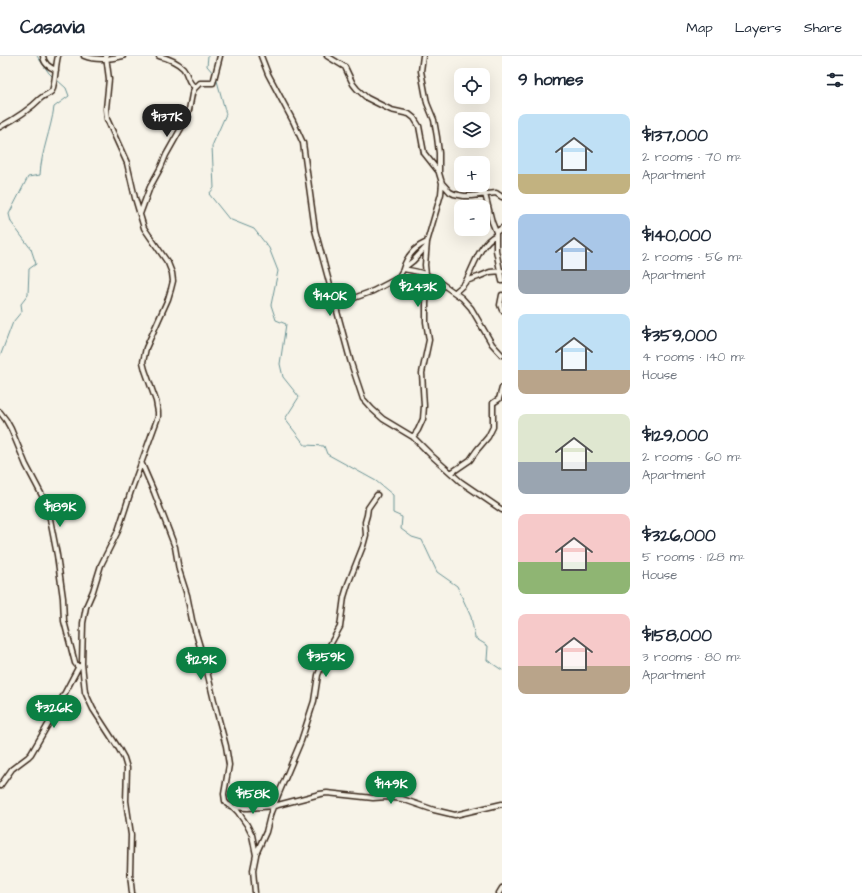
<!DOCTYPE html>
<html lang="en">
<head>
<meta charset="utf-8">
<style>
  :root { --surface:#fff; --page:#f2f2f3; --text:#1f2937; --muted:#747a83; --line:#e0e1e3; --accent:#0b8043 }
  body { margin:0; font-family:"Architects Daughter",sans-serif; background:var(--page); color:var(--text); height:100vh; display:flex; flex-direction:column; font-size:15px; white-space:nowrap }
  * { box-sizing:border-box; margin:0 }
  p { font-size:13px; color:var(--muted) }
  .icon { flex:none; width:22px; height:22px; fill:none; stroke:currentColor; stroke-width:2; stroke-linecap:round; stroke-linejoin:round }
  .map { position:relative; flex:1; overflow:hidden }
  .side { display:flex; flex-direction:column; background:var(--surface); width:360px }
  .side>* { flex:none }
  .buttons { position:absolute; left:454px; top:12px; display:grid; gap:8px }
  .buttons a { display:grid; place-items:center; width:36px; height:36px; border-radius:8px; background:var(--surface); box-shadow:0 4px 16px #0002; font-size:20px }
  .price { position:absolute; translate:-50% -34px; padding:0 9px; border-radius:14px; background:var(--accent); color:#fff; font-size:13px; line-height:26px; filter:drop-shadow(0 1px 2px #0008) }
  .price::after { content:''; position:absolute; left:50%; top:24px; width:12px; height:9px; margin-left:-6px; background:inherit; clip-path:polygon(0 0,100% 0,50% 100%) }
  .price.current { background:#222; color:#fff }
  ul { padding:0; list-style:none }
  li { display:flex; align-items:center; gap:12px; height:100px; padding:0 16px }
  li span { display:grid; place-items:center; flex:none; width:112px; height:80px; border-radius:8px; color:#555 }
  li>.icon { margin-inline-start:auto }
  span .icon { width:48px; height:48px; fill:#fffc; stroke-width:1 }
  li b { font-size:17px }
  h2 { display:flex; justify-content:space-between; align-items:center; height:48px; padding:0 16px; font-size:17px }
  header { display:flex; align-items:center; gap:24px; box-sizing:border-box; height:56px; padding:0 20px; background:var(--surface); border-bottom:1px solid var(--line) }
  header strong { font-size:19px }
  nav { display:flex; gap:22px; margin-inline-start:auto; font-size:14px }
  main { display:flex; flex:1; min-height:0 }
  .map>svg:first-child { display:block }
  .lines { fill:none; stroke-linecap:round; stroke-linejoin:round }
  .stream { stroke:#6a9395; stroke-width:1 }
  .minor-casing { stroke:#3b2a1e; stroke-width:7 }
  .minor { stroke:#f7f3e8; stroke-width:4 }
</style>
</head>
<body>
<header>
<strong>Casavia</strong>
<nav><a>Map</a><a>Layers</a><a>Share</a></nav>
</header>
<main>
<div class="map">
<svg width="502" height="837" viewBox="0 0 502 837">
  <rect width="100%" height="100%" fill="#f7f3e8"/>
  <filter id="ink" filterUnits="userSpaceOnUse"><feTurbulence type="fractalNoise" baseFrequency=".025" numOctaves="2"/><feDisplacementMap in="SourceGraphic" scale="8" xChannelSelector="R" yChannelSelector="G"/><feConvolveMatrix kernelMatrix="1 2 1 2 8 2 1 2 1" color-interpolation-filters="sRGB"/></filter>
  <g filter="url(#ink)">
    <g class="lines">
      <path class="stream" d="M37 0 49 17 53 21
        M208 0 207 10 214 18
        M216 21 226 58 212 90 214 132 209 138 229 163 254 173 269 192 278 215 271 249 276 264 286 268 280 308 283 321 299 341 285 363 305 389 324 390 327 398 376 425 393 439V457L402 461 401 473 412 481 422 484 437 516 457 530 471 561 475 582 488 590 487 604 502 614
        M0 299 1 298 13 266 22 255 21 248 28 239 29 213 36 208 31 193 11 166 9 158 28 121 40 119C41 96 51 74 54 51L69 40 66 32 56 23"/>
      <g class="minor-casing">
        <path id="minor" d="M43 0C44 8 49 11 56 14
          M84 0C97 5 110 3 123 0
          M106 0 109 23 106 53 107 63 127 107 135 142 144 172 168 207 172 217 173 225 171 233 168 243 146 292 143 306 145 314 156 345 158 356V361L131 435 118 475 101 509 93 535 86 551 83 567 82 608 85 636 93 653 119 693 124 702 127 712 126 745 131 779 130 818 132 837
          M159 0C167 2 177 6 183 12 188 18 188 28 195 31
          M261 0 268 18 293 65 303 87 306 109 315 174 351 307 363 343 372 353 383 363 413 381 432 400 461 426 502 454
          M327 0 345 11 353 28 357 33 367 42 391 54 409 58 414 62 419 70 424 97 439 116
          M423 0 421 15 427 47 434 64 437 81 439 97V117L442 127 450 136 454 138 464 140H471L496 137 502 141
          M0 71C15 63 29 54 41 42 45 39 49 38 52 35 56 23 55 12 58 0
          M485 138 492 166 496 176V194L502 225
          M140 158 150 131 161 111 166 99 184 67 189 54 192 38 194 33 200 27H213L220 0
          M496 176 502 172
          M403 213C407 200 415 191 427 186
          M404 213C411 215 419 215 426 219
          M426 219 432 221 462 242 471 252 492 288 502 299
          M466 225 478 221 490 216 502 215
          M455 236C459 233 464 229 466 225 474 210 480 187 496 179
          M502 239 500 249 502 254
          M335 249 373 235 398 222 404 212 413 205 426 191
          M0 356 6 364 11 373 26 409 46 447 49 458 57 499 63 542 64 565 75 607 78 611
          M413 381 418 374 423 363 424 350 422 317 429 284 426 266V248L427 228 425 209 427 186 441 138 442 127
          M141 406 154 436 175 491 179 514 187 539 192 564 206 611 215 649 226 690 229 709 224 738 225 745 227 748 233 751 238 756 247 769 252 779 256 799 253 814 255 837
          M451 417 470 404 477 394 488 381 493 371V347L499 343 502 332
          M0 730 12 713 28 701 31 698 49 667 79 610
          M233 751 248 752 274 750 320 738 327 737 373 742 387 741 402 743 434 754 455 759 502 748
          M256 798 266 776 271 756 301 685 314 645 318 619 320 614 327 600 330 589 340 571 344 541 348 528 363 490 366 479 365 466 367 459 368 452 377 439
          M499 837 502 832"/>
      </g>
      <use href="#minor" class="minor"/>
    </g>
  </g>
</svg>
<div class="buttons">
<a><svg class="icon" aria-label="locate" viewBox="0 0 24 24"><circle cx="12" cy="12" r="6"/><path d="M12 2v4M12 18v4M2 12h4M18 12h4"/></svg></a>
<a><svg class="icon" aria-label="layers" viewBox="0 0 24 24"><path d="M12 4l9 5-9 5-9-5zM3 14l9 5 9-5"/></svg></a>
<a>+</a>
<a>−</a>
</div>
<b class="price current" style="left:167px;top:82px">$137K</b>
<b class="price" style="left:418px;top:252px">$243K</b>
<b class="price" style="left:330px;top:261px">$140K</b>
<b class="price" style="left:60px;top:472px">$189K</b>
<b class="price" style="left:326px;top:622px">$359K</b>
<b class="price" style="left:201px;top:625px">$129K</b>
<b class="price" style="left:54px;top:673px">$326K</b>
<b class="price" style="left:391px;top:749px">$149K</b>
<b class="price" style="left:253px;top:759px">$158K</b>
</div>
<section class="side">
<h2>9 homes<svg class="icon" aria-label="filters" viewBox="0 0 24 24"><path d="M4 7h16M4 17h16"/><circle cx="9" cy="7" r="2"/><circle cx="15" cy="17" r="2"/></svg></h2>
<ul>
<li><span style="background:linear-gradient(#bfe0f5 75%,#c2b280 0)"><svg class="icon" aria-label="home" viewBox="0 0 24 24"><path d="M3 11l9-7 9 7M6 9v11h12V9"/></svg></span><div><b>$137,000</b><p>2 rooms · 70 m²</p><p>Apartment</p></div></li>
<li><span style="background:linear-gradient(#a9c7e8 70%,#9aa5b1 0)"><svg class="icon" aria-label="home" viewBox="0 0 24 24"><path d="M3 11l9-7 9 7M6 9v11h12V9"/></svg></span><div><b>$140,000</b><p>2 rooms · 56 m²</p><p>Apartment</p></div></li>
<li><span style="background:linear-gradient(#bfe0f5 70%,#b9a48a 0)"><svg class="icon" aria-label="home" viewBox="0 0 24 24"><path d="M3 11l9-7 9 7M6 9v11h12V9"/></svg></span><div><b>$359,000</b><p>4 rooms · 140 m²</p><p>House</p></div></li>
<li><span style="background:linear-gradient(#dfe7d0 60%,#9aa5b1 0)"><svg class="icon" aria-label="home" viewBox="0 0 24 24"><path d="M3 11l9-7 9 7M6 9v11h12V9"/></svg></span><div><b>$129,000</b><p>2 rooms · 60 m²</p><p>Apartment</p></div></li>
<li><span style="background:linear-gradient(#f6c9c9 60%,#8fb573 0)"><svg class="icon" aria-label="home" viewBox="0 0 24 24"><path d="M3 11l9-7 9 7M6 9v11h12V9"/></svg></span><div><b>$326,000</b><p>5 rooms · 128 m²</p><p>House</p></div></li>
<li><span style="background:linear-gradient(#f6c9c9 65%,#b9a48a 0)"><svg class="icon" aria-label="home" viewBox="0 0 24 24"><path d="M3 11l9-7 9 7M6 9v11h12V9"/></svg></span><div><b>$158,000</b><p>3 rooms · 80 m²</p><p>Apartment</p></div></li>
</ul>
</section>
</main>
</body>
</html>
